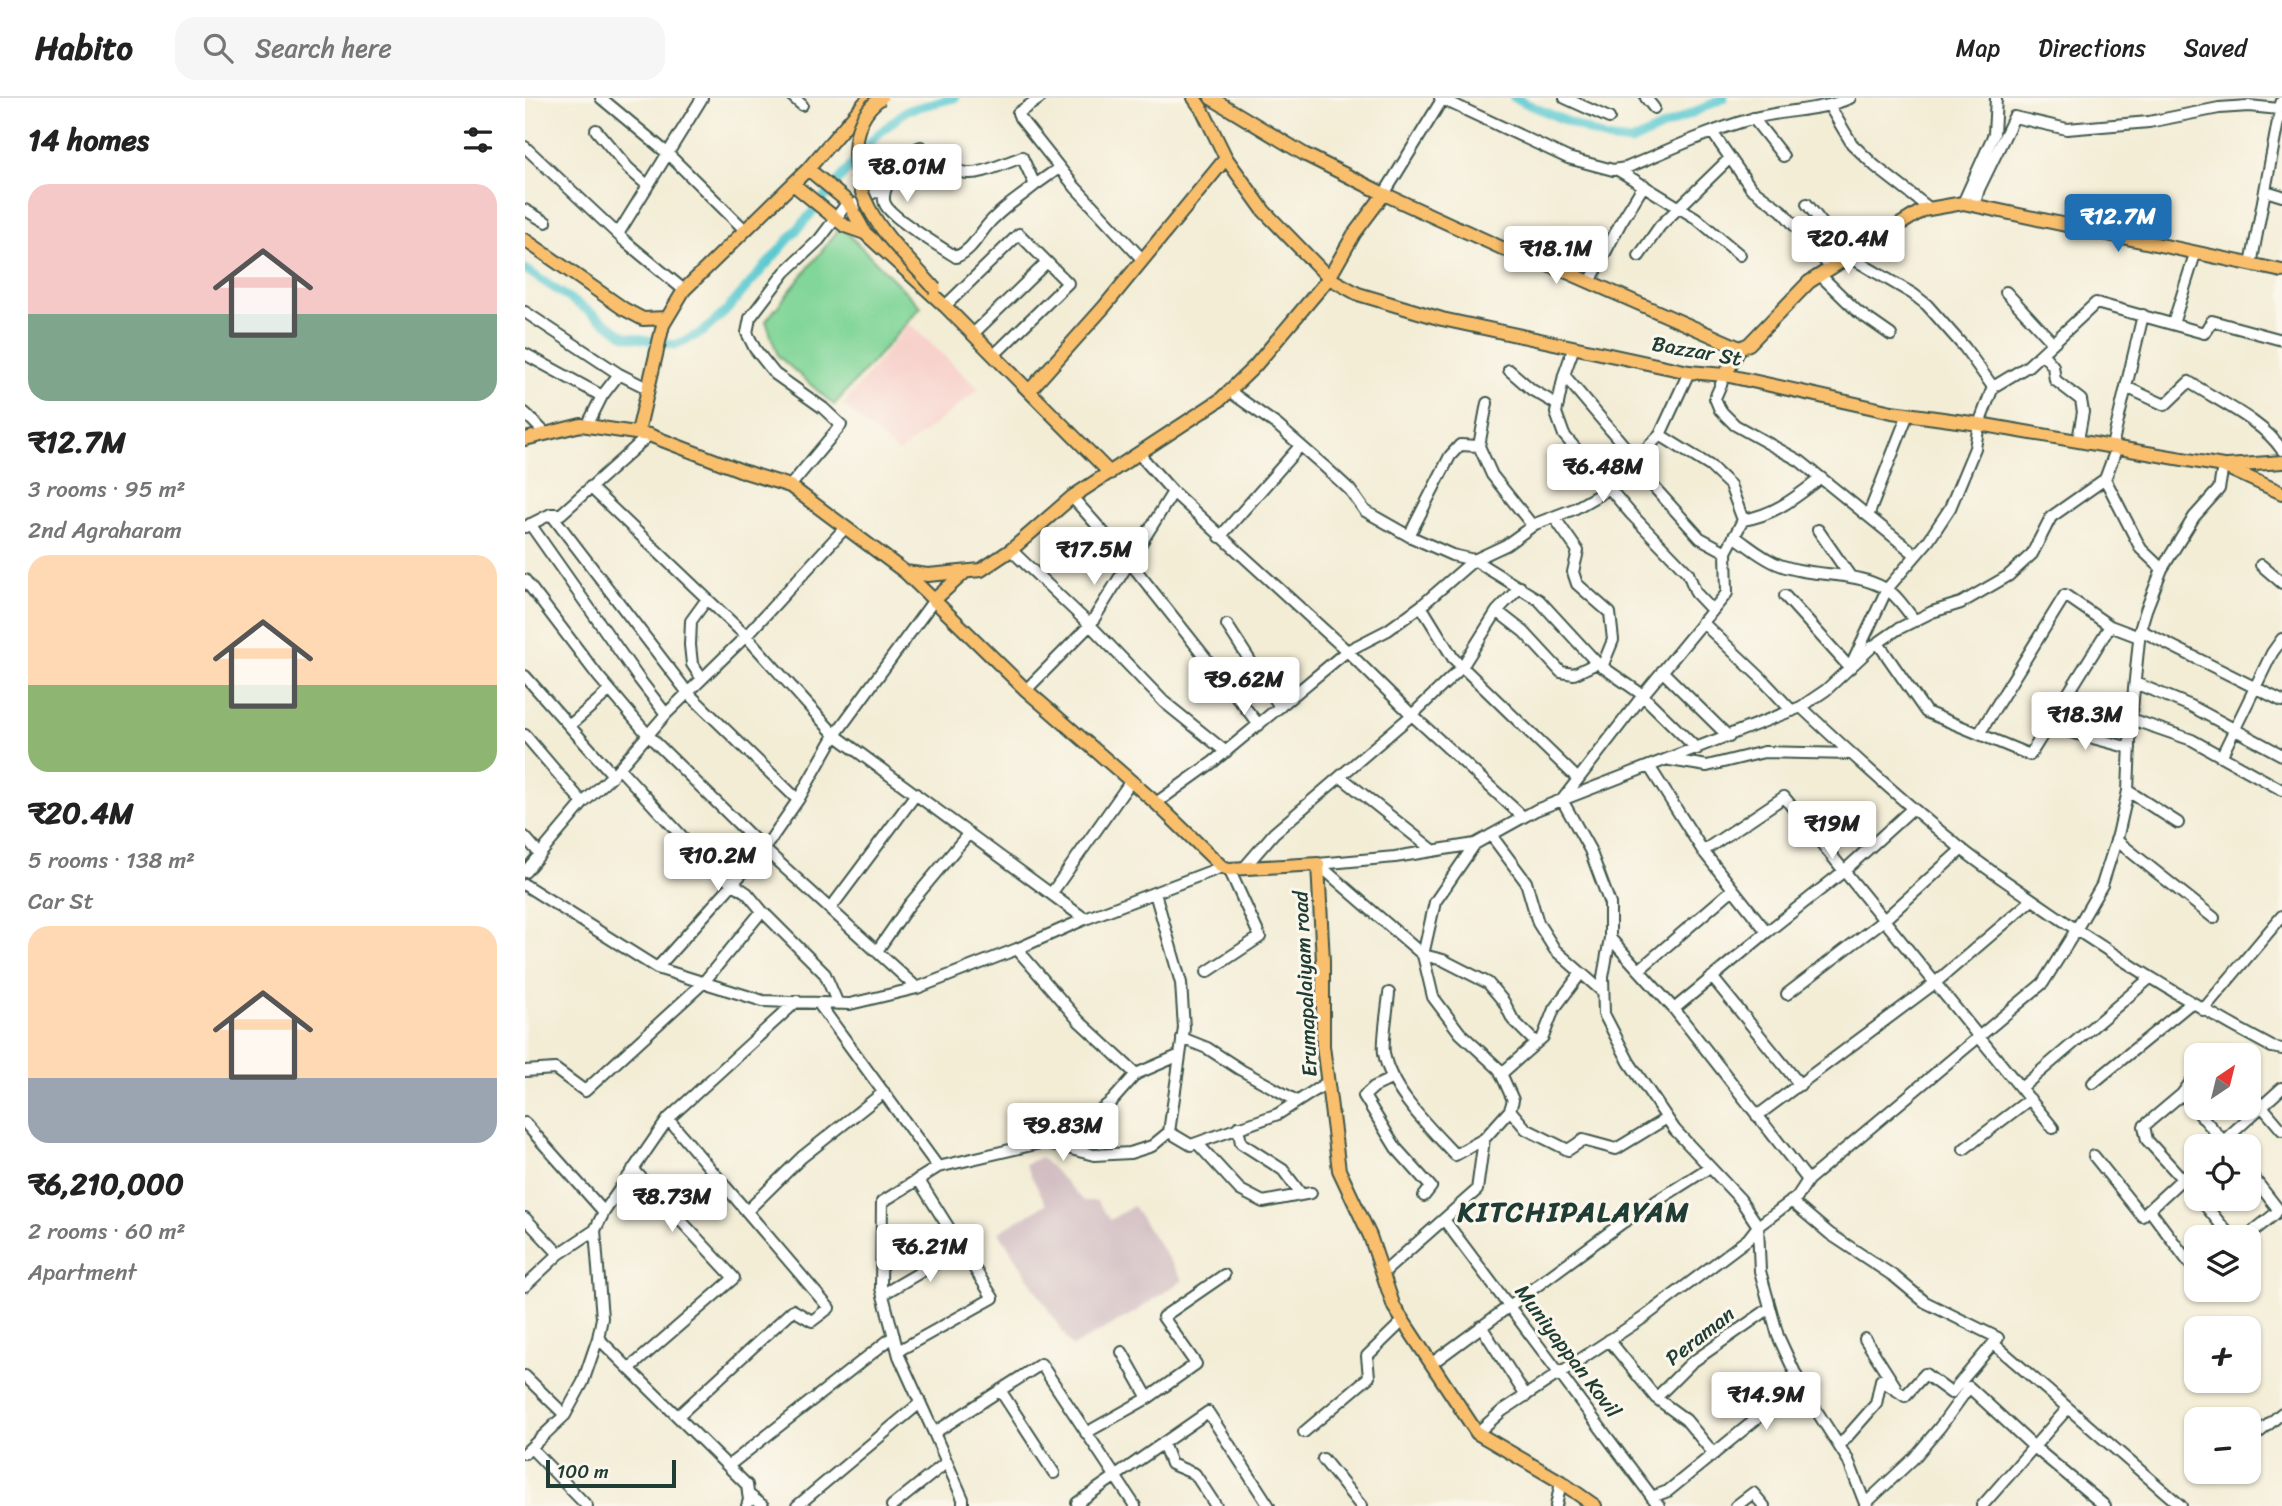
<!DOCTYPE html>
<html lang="en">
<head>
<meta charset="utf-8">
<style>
  :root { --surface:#fff; --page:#f6f6f6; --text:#222; --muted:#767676; --line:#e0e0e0; --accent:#1f6fb2 }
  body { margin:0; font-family:Sriracha,sans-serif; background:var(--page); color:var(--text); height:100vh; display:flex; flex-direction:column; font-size:26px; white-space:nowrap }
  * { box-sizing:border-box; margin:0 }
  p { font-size:23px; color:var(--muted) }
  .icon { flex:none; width:38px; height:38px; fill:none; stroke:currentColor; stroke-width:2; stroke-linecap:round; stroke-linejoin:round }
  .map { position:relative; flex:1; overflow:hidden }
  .panel { display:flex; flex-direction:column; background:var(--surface); width:525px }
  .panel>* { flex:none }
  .needle { width:46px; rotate:35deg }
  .tools { position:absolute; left:1659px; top:945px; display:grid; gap:14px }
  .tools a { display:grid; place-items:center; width:77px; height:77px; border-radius:14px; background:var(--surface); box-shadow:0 2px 5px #0004; font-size:35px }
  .scale { position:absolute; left:21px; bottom:18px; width:130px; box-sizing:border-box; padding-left:7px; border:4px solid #1f3d34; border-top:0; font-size:19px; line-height:24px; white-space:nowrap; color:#1f3d34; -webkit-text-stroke:5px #fbf7ec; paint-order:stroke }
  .price { position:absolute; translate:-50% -60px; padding:0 16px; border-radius:7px; background:#fff; color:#222; font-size:23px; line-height:46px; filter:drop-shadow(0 2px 4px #0008) }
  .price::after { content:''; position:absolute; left:50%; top:42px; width:21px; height:16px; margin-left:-10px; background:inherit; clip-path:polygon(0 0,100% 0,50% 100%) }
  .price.current { background:var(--accent); color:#fff }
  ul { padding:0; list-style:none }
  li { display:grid; align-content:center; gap:14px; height:371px; padding:0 28px }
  li span { display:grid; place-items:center; height:217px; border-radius:21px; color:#555 }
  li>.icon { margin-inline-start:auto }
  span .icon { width:126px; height:126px; fill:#fffc; stroke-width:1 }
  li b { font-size:30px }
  h2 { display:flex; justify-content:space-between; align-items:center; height:84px; padding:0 28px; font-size:30px }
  header { display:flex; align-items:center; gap:42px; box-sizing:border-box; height:98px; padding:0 35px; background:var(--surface); border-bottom:2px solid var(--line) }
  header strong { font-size:33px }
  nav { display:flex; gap:38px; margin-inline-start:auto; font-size:24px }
  .search { width:490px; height:63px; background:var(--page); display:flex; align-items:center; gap:18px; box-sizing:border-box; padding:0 24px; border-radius:21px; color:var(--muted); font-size:26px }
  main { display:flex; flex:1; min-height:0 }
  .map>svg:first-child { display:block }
  .built { fill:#f7d0ca }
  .industrial { fill:#d2bec2 }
  .green { fill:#82d699; stroke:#508a66; stroke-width:2 }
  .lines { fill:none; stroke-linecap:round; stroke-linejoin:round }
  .canal { stroke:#5cc9d1; stroke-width:9 }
  .minor-casing { stroke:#3f574c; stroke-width:14 }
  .major-casing { stroke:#3f574c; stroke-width:16 }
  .minor { stroke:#fff; stroke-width:10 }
  .major { stroke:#f9bf6d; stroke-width:12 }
  .major-bridge-casing { stroke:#3f574c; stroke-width:16; stroke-linecap:butt }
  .major-bridge { stroke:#f9bf6d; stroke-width:12 }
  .labels { text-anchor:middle; stroke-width:6; stroke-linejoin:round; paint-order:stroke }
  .street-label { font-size:21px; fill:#1f3d34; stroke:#fbf7ec }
  .district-label { font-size:28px; font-weight:bold; letter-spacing:2px; fill:#1f3d34; stroke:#fbf7ec }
</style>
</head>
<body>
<header>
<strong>Habito</strong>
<div class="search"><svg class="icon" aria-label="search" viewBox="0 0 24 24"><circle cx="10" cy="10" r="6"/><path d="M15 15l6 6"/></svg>Search here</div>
<nav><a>Map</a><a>Directions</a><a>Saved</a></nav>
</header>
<main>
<section class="panel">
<h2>14 homes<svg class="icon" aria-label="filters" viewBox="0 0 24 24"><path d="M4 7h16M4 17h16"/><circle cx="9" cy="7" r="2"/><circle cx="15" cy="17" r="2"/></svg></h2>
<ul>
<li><span style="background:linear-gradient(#f6c9c9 60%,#7fa58c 0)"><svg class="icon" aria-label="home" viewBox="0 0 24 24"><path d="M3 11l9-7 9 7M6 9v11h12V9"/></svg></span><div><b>₹12.7M</b><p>3 rooms · 95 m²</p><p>2nd Agraharam</p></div></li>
<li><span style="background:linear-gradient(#ffd9b3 60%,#8fb573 0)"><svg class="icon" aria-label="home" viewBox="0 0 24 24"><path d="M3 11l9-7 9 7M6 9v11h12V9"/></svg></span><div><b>₹20.4M</b><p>5 rooms · 138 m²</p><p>Car St</p></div></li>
<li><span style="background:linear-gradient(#ffd9b3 70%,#9aa5b1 0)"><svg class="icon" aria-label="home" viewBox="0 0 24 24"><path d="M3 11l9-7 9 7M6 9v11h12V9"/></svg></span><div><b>₹6,210,000</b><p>2 rooms · 60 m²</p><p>Apartment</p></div></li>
</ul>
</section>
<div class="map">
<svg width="1757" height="1408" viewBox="0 0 1757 1408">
  <rect width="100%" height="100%" fill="#fbf7ec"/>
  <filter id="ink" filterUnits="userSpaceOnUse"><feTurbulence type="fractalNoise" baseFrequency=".0143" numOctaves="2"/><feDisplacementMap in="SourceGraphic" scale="14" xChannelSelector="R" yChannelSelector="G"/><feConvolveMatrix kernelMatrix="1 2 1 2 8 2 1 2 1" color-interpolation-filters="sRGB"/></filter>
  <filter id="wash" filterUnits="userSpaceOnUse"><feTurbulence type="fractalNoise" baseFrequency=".00686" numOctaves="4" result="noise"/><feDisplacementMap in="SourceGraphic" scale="28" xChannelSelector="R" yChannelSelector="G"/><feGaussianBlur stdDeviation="1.57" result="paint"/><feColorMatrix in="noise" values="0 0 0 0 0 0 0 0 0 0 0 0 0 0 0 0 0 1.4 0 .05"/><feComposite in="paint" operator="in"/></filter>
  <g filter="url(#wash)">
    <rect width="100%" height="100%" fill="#f3edd6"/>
    <path class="built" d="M384 225 454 291 374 355 318 307Z"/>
    <path class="industrial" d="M516 1059 559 1103H572L585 1122 608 1108 658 1182 610 1214 547 1249 474 1134 521 1106 500 1066Z"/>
    <path class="green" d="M316 129 396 209 309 307 253 258 241 223Z"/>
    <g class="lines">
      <path class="canal" d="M989 0 1082 41 1106 44 1199 0
        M0 171 101 238 150 247 178 234 200 214 278 125 352 37 382 12 430 0"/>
    </g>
  </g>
  <g filter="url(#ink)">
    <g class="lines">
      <g class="minor-casing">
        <path id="minor" d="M76 0 142 55 220 132
          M269 0 277 7
          M515 0 493 15 495 20 550 89 617 161
          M915 0 1043 60 1088 72 1101 70C1142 53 1183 33 1226 21 1260 11 1292 14 1325 0
          M1040 0 1084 20
          M1121 0 1129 10
          M1305 9 1327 46 1350 68 1404 110
          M1228 20 1258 58
          M71 32 103 70 122 87
          M1187 34 1226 90 1257 113 1306 170
          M0 49 101 144 159 192
          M396 49C442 85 444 79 497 59L510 87C497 98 482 107 470 119 455 132 450 151 431 159 416 149 366 120 360 106 356 96 363 84 369 75 375 66 385 52 396 49Z
          M1093 72 1171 120 1215 157
          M510 87 534 70
          M1741 93 1757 98
          M859 96 918 0
          M1438 105 1469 36 1471 0
          M1282 106 1323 158 1388 196 1402 207 1440 250 1468 289
          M1449 108 1454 91 1489 19 1542 31 1624 24 1694 10 1724 8 1754 11 1757 3
          M327 109 349 94 359 95
          M0 112 21 124
          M93 136 177 0
          M1114 158 1135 128 1205 60
          M1726 167 1754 18
          M1295 177 1333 214 1366 237
          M1065 184 1096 124 1119 87
          M1481 194 1528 245
          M420 208 494 136 543 185 469 257
          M0 214 94 276 122 290
          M1648 226 1670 156
          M448 236 522 164
          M1049 249 1039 277 1100 349 1106 367
          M1517 255 1528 268 1530 282 1556 302 1558 314 1553 342
          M0 256 77 298
          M984 272 1007 292 1033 307
          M1039 277 1031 315 1039 337 1106 416 1163 475 1171 495 1187 512
          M1200 277 1190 300 1195 312 1210 327 1275 363 1390 456
          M1601 289 1640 307 1664 284C1693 303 1738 323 1757 352
          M704 293 752 327 799 368 825 392 840 413 884 438 927 457 949 462 1014 502 1072 565 1115 595 1172 651
          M962 305 954 348 967 377 1007 427
          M0 315 21 336
          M62 328 77 298 94 276
          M1135 337 1185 368 1205 387 1218 422 1201 454 1202 495 1122 592 1037 702 1065 752 1085 806V840L1078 879 1079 916 1104 964 1150 1032 1215 1101 1233 1128 1272 1099 1283 1082 1518 885 1551 832 1577 787 1593 737 1603 693 1606 621 1615 532 1621 512 1637 471 1669 419 1694 391 1698 368
          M1587 348 1618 217
          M614 356 648 394 822 553 887 617 998 719
          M1102 370 1128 388 1175 440 1201 454
          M1580 381 1616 451 1637 471
          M265 388 316 327 298 310 250 276 230 251 222 235 225 220 260 174 294 142 323 104
          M65 389 221 538 310 637 560 821
          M547 399 603 462 734 627
          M26 416 163 595 273 702
          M1343 418 1383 316
          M1029 419 1053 453 1048 474 1052 486 1085 515 1088 542 1077 569
          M1218 422C1250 417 1271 399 1296 380
          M5 426 114 581 141 616
          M0 429 26 416H36L124 337
          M1293 432 1325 478
          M884 438 925 358 935 347 954 348
          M1209 438C1224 448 1238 461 1255 467 1289 480 1329 472 1361 491 1372 497 1382 513 1390 523
          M695 439 775 348
          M486 452 565 527 639 604 701 654
          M1736 467 1757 485
          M0 482 73 578 123 637 239 751 392 890
          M1260 498 1325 570 1362 491 1404 442 1425 410 1450 350 1454 326 1468 289 1503 268 1571 205 1679 235 1687 223 1757 242
          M896 508 928 560 1053 681
          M972 513 999 534 1036 574 1049 576 1072 565
          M1177 524 1236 580 1267 613
          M702 527 755 609
          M1615 532 1757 603
          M1353 545 1401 614 1505 657 1585 528 1614 539
          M1137 573 1204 639
          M0 578 88 677
          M177 581 167 566 165 547 166 523 182 501
          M1610 585 1666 608 1757 657
          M501 592 565 527 648 394
          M1276 609 1301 592 1347 549 1373 531 1407 514 1436 505 1483 478 1507 456 1526 419 1580 381 1592 349
          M1606 621 1667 642 1757 692
          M44 628 85 592
          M1523 628 1605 650
          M1454 636 1540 497 1585 528
          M0 637 58 705
          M1697 657 1747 555 1757 541
          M1145 662 1182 668 1239 654 1326 656
          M1124 668 1178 753 1259 699 1528 1030
          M94 670 163 745 201 781 222 795 237 813 300 876 313 906
          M816 679 909 753
          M1603 693 1653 725
          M631 705 688 664 822 553 863 532 896 508 949 462 981 447 1010 426 1049 411 1077 395 1135 337 1164 274
          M966 737 1001 784 1013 825 1030 852 1078 894
          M0 739 14 755
          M1591 742 1689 820
          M1178 753 1242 834 1149 911 1283 1082
          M793 766 870 759 950 746 1011 712 1276 609C1325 655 1375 701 1427 743 1452 765 1481 783 1508 802 1585 856 1664 905 1747 949L1757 951
          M793 766 898 857 910 804 950 746
          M718 771 749 735 887 617 937 569 972 513 995 489
          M0 774 58 705 88 677 141 616 221 538 319 431
          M0 787 132 870 238 903 325 906 392 890 492 851 560 821 697 769
          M630 795 656 885 659 930 644 1034 666 1047 753 1016 803 984
          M526 796 606 683
          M305 811 391 696
          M1242 834 1319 773 1388 710
          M1085 840 1149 911
          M492 851 554 923 611 976 655 957
          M352 853 384 807 444 735
          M132 870 239 751 273 702 310 637 409 502
          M1114 872 1208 791
          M682 874 735 839 704 771
          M1187 879 1275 987
          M864 895C863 909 857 943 859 955 865 992 905 1030 930 1057L959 1041
          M1262 896 1359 822 1437 751
          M294 906 413 1069 357 1104 356 1190 374 1258 409 1335 516 1266 610 1408
          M1678 912 1757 818
          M657 940 682 950 716 972 772 1003
          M1011 945 988 922 979 904 963 885 918 862 898 857 908 899 935 935 974 971 988 1002 985 1012 1001 1031 1043 1052 1058 1042 1091 1051 1142 1020
          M0 973 30 971 60 993 178 885 237 813
          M976 976 1018 939 1029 911 1056 875
          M1671 977 1657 996 1619 1028 1622 1042 1671 1096
          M868 980 849 989 839 998 871 1050 906 1089 899 1098
          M1568 985 1666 905
          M1496 990 1625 880
          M1724 993 1757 1032
          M1657 996 1701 1046
          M1232 1018 1410 885 1507 802
          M143 1021 304 1210 287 1223 268 1212 153 1318
          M0 1025 79 1114
          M713 1029 716 1045 758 1072 776 1096
          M672 1045 715 1092 738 1104 786 1095
          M531 1047 587 1003 611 976
          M1693 1048 1757 990
          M1439 1051 1505 1001
          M1569 1058 1617 1118 1671 1068
          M413 1069 519 1044 569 1057 605 1055 627 1048 644 1034
          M1724 1074 1753 1111
          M1675 1101 1706 1139
          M1266 1103 1305 1136 1370 1179 1400 1204 1473 1240 1426 1295 1400 1276 1380 1298 1356 1282 1351 1306 1314 1348
          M1624 1111 1671 1174
          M222 1113 277 1059 359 994
          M0 1120 34 1156
          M920 1123 1134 1408
          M1721 1139 1750 1116 1753 1111
          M858 1175 952 1092 959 1041 985 1012
          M0 1188 34 1156 70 1132
          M358 1196 437 1150
          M956 1228 1001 1298
          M73 1240 222 1387 224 1402 222 1408
          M1340 1241 1370 1288
          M1084 1242 1131 1300 1161 1322 1189 1356
          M373 1253 468 1200 393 1081
          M597 1254 623 1300
          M906 1266 1097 1125 1185 1069
          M105 1270 209 1180 108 1071
          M0 1278 40 1317
          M475 1292 529 1375
          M1131 1300 1166 1265 1245 1210
          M1543 1310 1656 1408
          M779 1334 844 1279 842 1258 878 1223
          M409 1335 438 1401V1408
          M561 1335 623 1300 671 1266 638 1219 699 1177
          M952 1335 977 1313 1118 1220 1223 1141 1233 1128 1235 1173 1253 1238 1277 1290 1323 1362 1341 1408
          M1724 1343 1757 1315
          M638 1345 646 1366 670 1376 691 1408
          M6 1350 62 1408
          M0 1355 40 1317 58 1284 73 1240 77 1220 70 1132 79 1114 143 1021 272 903
          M798 1361 836 1408
          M203 1368 369 1238
          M223 1396 238 1408
          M1127 1399 1143 1393 1251 1305 1277 1290
          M1340 1406 1389 1360 1415 1329 1444 1289 1509 1349 1580 1408
          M272 1408 395 1305
          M367 1408 422 1364
          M554 1408 552 1405 683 1314 744 1408
          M1031 1408 1036 1384
          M1211 1408 1228 1395 1239 1408
          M1457 1408 1543 1310 1469 1246"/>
      </g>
      <g class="major-casing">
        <path id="major" d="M669 0 678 13 701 60 739 113 804 180 833 196 917 221 1164 274 1200 277 1367 314 1454 326 1698 368 1757 395
          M686 0 779 56 859 96 979 151 1042 174 1215 250
          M283 71 323 104 340 135 420 208 585 375
          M268 86 320 128 340 135
          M0 142 99 211 118 221 141 220
          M1200 277 1215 250 1224 246 1284 184 1306 170 1398 112 1438 105 1757 173
          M505 292 579 209 701 60
          M113 334 138 227 159 192 283 71 344 0
          M0 341 56 327 124 337 220 374 265 388 380 474 403 477 456 472 486 452 547 399 695 302 730 268 804 180 829 136 859 96
          M1702 368 1757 364
          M380 474 501 592 631 705 697 769 704 771 793 766 798 863V948L814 1072 845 1138 869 1209 952 1335 1036 1384 1070 1408
          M409 502 439 475"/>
      </g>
      <use href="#minor" class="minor"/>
      <use href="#major" class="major"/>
      <g class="major-bridge-casing">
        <path id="major-bridge" d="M356 0C321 24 326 76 344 110 359 140 388 165 410 191"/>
      </g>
      <use href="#major-bridge" class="major-bridge"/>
    </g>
  </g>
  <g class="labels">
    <g class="street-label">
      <text transform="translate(1172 253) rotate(10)" y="7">Bazzar St</text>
      <text transform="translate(780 886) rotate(-93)" y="7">Erumapalaiyam road</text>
      <text transform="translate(1175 1238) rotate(-38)" y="7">Peraman</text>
      <text transform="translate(1043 1253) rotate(53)" y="7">Muniyappan Kovil</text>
    </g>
    <g class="district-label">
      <text x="1049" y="1123">KITCHIPALAYAM</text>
    </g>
  </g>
</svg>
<div class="tools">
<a><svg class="needle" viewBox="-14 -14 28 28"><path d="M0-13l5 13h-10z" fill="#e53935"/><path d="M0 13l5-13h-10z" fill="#767676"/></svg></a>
<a><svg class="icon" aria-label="locate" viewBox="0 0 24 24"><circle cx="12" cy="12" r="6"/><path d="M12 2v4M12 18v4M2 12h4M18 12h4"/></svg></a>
<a><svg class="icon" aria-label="layers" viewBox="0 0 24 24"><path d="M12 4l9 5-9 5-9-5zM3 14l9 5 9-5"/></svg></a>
<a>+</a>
<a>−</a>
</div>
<div class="scale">100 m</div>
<b class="price" style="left:382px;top:106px">₹8.01M</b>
<b class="price current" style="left:1593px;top:156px">₹12.7M</b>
<b class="price" style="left:1323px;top:178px">₹20.4M</b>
<b class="price" style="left:1031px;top:188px">₹18.1M</b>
<b class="price" style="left:1078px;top:406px">₹6.48M</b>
<b class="price" style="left:569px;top:489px">₹17.5M</b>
<b class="price" style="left:719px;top:619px">₹9.62M</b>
<b class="price" style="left:1560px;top:654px">₹18.3M</b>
<b class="price" style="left:1307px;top:763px">₹19M</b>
<b class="price" style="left:193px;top:795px">₹10.2M</b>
<b class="price" style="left:538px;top:1065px">₹9.83M</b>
<b class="price" style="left:147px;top:1136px">₹8.73M</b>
<b class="price" style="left:405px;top:1186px">₹6.21M</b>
<b class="price" style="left:1241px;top:1334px">₹14.9M</b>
</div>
</main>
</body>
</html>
